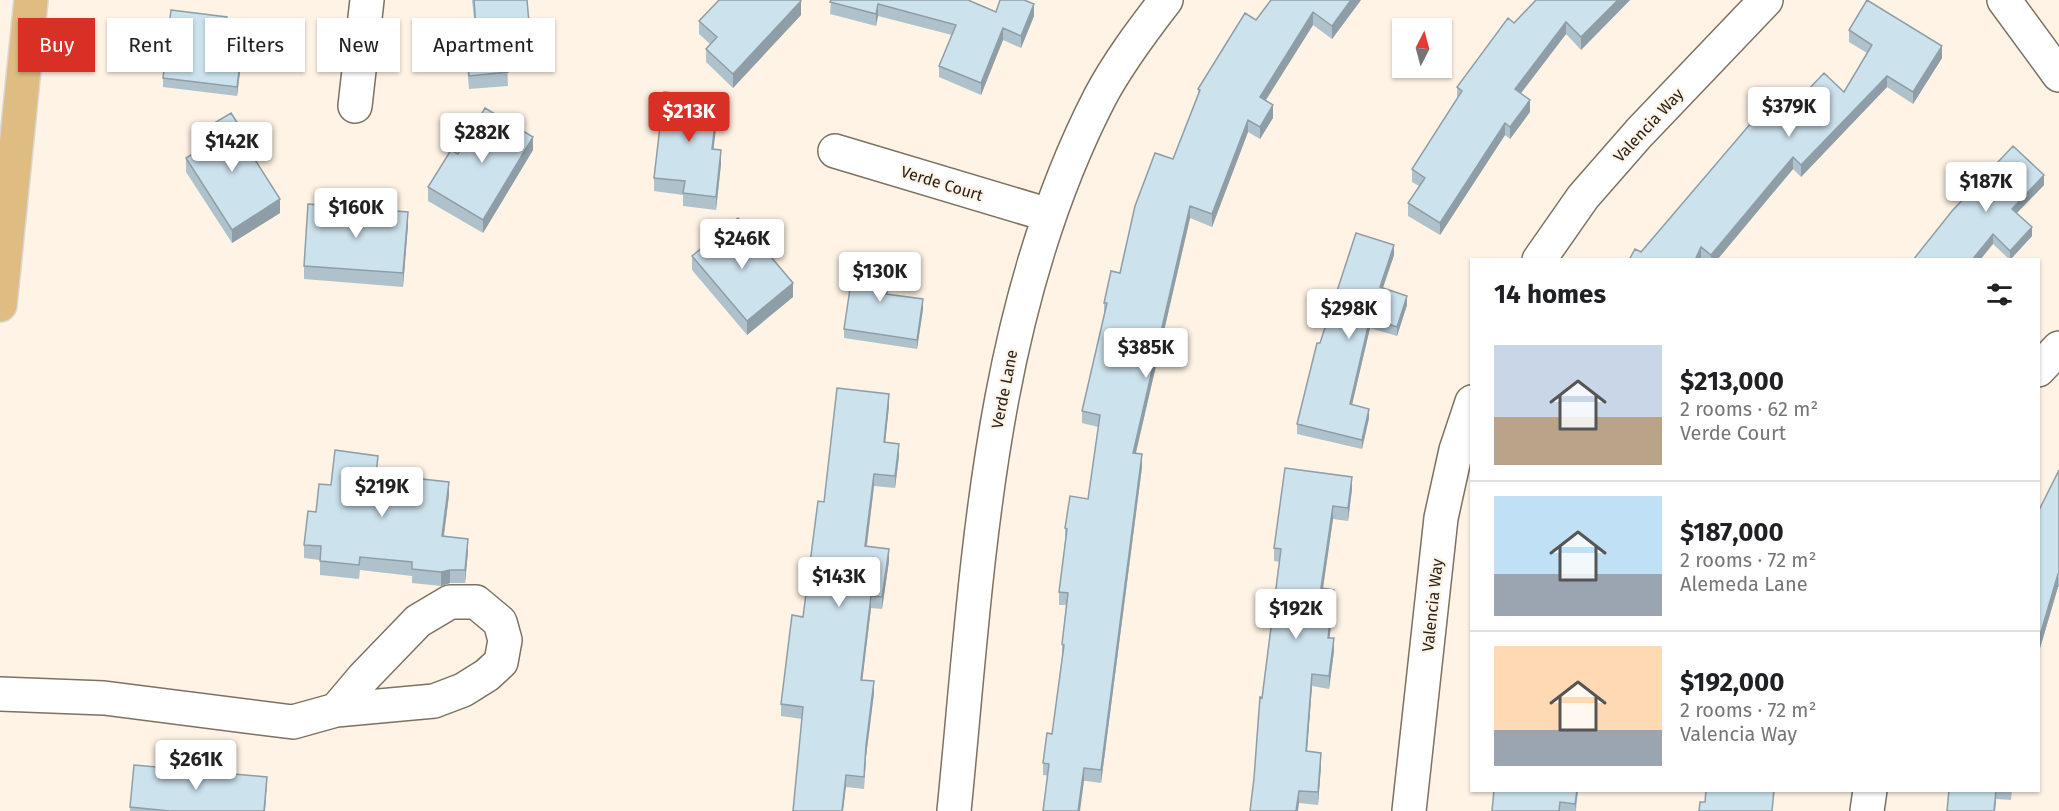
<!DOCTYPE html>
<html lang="en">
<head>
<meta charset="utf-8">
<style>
  :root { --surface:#fff; --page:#f6f6f6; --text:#202124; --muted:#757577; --line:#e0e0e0; --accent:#d93025 }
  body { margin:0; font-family:"Fira Sans",sans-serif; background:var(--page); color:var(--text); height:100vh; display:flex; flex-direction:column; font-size:22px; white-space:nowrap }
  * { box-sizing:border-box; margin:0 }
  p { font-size:20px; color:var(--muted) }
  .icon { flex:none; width:33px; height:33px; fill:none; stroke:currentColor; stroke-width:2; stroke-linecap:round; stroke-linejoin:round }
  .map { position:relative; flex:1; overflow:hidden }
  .side { position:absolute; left:1470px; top:258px; width:570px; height:534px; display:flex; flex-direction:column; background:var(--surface); border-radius:0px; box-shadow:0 2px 4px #0004 }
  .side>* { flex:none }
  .banner { position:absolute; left:18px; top:18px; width:570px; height:54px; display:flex; gap:12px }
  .needle { width:39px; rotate:6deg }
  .fabs { position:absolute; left:1392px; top:18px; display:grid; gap:12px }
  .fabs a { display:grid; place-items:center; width:60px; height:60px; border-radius:0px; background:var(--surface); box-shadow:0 2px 4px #0004; font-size:30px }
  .price { position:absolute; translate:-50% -51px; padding:0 14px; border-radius:6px; background:#fff; color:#222; font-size:20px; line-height:39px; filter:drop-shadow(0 2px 3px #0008) }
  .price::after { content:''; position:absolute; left:50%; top:36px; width:18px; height:14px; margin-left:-9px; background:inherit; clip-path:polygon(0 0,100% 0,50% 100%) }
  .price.current { background:var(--accent); color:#fff }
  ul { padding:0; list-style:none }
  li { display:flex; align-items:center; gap:18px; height:150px; padding:0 24px }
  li+li { border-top:2px solid var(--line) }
  li span { display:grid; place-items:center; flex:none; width:168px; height:120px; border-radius:0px; color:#555 }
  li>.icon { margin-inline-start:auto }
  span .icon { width:72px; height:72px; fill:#fffc; stroke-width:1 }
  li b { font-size:26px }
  h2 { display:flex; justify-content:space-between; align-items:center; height:72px; padding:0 24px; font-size:26px }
  .pill { padding:0 21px; border-radius:0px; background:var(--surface); box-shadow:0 2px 4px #0004; font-size:21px; line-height:54px }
  .pill.current { background:var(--accent); color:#fff }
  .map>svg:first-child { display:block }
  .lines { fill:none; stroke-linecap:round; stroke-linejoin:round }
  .minor-casing { stroke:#7d7161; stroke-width:36 }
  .major-casing { stroke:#d8d7d6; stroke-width:36 }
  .minor { stroke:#fff; stroke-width:33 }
  .major { stroke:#debc82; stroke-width:33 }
  .wall { fill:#afc2cc }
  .shaded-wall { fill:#8f9ea6 }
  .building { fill:#cce2ed; stroke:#8f9ea6; stroke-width:1.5 }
  .labels { text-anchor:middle; stroke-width:4.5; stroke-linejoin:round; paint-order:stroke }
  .street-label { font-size:16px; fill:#27221b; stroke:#fef3e5 }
</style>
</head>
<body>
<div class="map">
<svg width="2059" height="811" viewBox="0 0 2059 811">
  <rect width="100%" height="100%" fill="#fef3e5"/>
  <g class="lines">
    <g class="minor-casing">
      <path id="minor" d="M2004 0 2059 75
        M355 106 367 0
        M835 151 1049 215
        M1539 260 1583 197 1639 133 1766 0
        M2038 370 2059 348
        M0 694 104 698 293 722 336 710 434 701 463 690 487 675 501 662 505 640 500 622 476 602H450L418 621 363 678 336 710
        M954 811C978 571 987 316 1100 97 1118 63 1142 31 1166 0
        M1409 811 1441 518 1456 450 1472 402
        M1867 811 1870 790"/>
    </g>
    <g class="major-casing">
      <path id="major" d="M0 305 31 0"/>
    </g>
    <use href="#minor" class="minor"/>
    <use href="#major" class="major"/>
  </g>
  <path class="wall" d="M472 0H527L531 45V58L507 61 508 86 469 89 465 42V29L475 28Z
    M831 0 996 12 1034 16 1021 48 1003 40 981 95 939 77V66L952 35 878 16 876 26 830 14Z
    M1361 0 1332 39 1313 25 1266 100 1273 118 1260 139 1248 132 1212 227 1190 218 1136 453 1142 467 1101 783 1043 775V763L1052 734 1062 657V644L1066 605H1059V592L1065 541V528L1088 499 1098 427 1082 423V411L1104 315V303L1120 273 1173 159 1198 95V89L1256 20Z
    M1630 0 1581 50 1566 34 1521 93 1530 112 1510 139 1505 135 1440 235 1408 216V203L1419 186 1412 182V169L1457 99V87L1514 23Z
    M801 15 733 88 706 62V49L710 44 699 34V21Z
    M227 26 224 52 241 64 237 96 163 87V78Z
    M1849 30 1942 58 1913 104 1887 87 1801 177 1793 169 1717 260H1701L1641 252 1789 110 1844 92 1867 53 1849 42Z
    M718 111 713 149 721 164 716 210 683 206V195L654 191V178Z
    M201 131 256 162 280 213 232 243 186 172V158L203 147 201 145Z
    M533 150 483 233 428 201V187L458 154Z
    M2044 185 2017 213 2032 236 2010 260 1993 244 1913 260Z
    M408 225 403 287 304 279V266Z
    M1394 255 1383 288 1407 305 1397 336 1370 328 1352 405 1369 418 1362 449 1297 434V424L1320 343Z
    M692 256 793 297 747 335 692 270Z
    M891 269 887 294 923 309 917 349 844 338V329Z
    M889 406 885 443 899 456 895 488 874 486 867 546 889 561 882 609 871 608 862 680 874 693 866 757 864 789 846 787 802 719 781 716V704L803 617 824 502Z
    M378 470V474L449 495 444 536 468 552 465 583H450L441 586 412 583V576L360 570 359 579 320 575V560L304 558V545L331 485Z
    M2059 470V587H2058L2038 655Z
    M1352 489 1348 521 1333 519 1323 589 1334 602 1329 638 1334 651 1329 689 1312 686 1307 752 1321 766 1318 805 1299 803 1254 778 1262 698 1280 562 1274 561V548Z
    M267 786 265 811H130V807Z
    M1494 790H1578L1576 811H1492Z
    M1949 790H2012L2011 800 1996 799 1995 811H1947Z"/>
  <path class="shaded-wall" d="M1351 0H1361L1332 39V26Z
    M1618 0H1630L1581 50V37Z
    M801 1V15L733 88V74Z
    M878 4V16L876 26V14Z
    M1034 4V16L1021 48V36Z
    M1313 12V25L1260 109V97Z
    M227 17V26L223 61V52Z
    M1566 22V34L1515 101V89Z
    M1003 28V40L981 95V83Z
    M1942 46V58L1913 104V92Z
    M241 54V64L237 96V87Z
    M1887 76V87L1801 177V165Z
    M718 98V111L712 163V149Z
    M1530 100V112L1510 139V127Z
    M1273 105V118L1260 139V127Z
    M1248 120V132L1212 227V214Z
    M1505 123V135L1440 235V223Z
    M533 137V150L483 233V220Z
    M721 150V164L716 210V197Z
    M256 152V166L252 155Z
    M1793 157V169L1717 260H1711V255Z
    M2044 175V185L2012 218V209Z
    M280 199V213L232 243V230Z
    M1190 206V218L1133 465V453Z
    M408 212V225L403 287V273Z
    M2032 227V236L2010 260V251Z
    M1993 234V244L1980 260H1972Z
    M1394 245V255L1380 296V287Z
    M1701 247V260H1695Z
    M891 260V269L886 303V294Z
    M793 283V297L747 335V321Z
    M1407 296V305L1397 336V327Z
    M923 299V309L917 349V340Z
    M1370 318V328L1350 413V404Z
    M889 394V406L884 454V442Z
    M1369 409V418L1362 449V440Z
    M899 444V456L895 488V476Z
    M1142 454V467L1101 783V770Z
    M874 474V486L865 558V546Z
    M1352 477V489L1348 521V508Z
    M449 482V495L442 549V536Z
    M1333 506V519L1321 601V588Z
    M468 539V552L465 583V570Z
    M889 549V561L882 609V597Z
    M450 570V583L441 586V572Z
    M2058 574V587L2038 655V642Z
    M1334 590V602L1328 650V638Z
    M871 596V608L861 692V680Z
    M1334 638V651L1329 689V676Z
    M1312 674V686L1306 764V751Z
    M874 681V693L866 757 864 789 866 745Z
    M1321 753V766L1318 805V792Z
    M1084 768V781L1080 811H1078Z
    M846 775V787L843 811H842Z
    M267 777 265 811H264Z
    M1577 790H1578L1575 811V804Z
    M1996 790V799L1995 811H1994Z
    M1299 791V803L1298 811H1296Z"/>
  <path class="building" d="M474 0H527L531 45 505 47 508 72 469 76 465 29 476 28Z
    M719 0H800L801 1 733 74 706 49 717 37 699 21Z
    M831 0H968L996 12 1000 0H1024L1034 4 1021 36 1003 28 981 83 939 66 956 25 878 4 876 14 830 2Z
    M1271 0H1351L1332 26 1313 12 1260 97 1273 105 1260 127 1248 120 1212 214 1190 206 1133 453 1142 454 1101 770 1084 768 1078 811H1043L1049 764 1043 763 1047 733 1052 734 1064 645 1062 644 1068 593 1059 592 1067 529 1065 528 1070 496 1088 499 1100 415 1082 411 1107 303H1104L1111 271 1120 273 1135 206 1155 153 1173 159 1200 90 1198 89 1245 13 1256 20Z
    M1536 0H1618L1581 37 1566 22 1515 89 1530 100 1510 127 1505 123 1440 223 1408 203 1425 178 1412 169 1462 91 1457 87 1508 18 1514 23Z
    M1867 0 1942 46 1913 92 1887 76 1801 165 1793 157 1711 255 1701 247 1695 260H1629L1635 249 1641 252 1774 96 1789 110 1824 73 1844 92 1872 45 1849 30Z
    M171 10 227 17 223 52 241 54 237 87 163 78Z
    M664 92 718 98 712 149 721 150 716 197 683 193 685 181 654 178Z
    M485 108 533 137 483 220 428 187 451 150 458 154Z
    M231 113 256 152 252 155 280 199 232 230 186 158 209 144 201 131Z
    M2013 146 2044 175 2012 209 2032 227 2010 251 1993 234 1972 260H1913L1952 211Z
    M308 204 408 212 403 273 304 266Z
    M738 218 793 283 747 321 692 256Z
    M1356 233 1394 245 1380 287 1407 296 1397 327 1370 318 1350 404 1369 409 1362 440 1297 424 1317 343H1320Z
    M855 255 891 260 886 294 923 299 917 340 844 329Z
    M837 388 889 394 884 442 899 444 895 476 874 474 865 546 889 549 882 597 871 596 861 680 874 681 866 745 864 777 846 775 842 811H793L803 707 781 704 792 615 803 617 818 501 824 502Z
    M335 450 378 456 376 474 449 482 442 536 468 539 465 570H450L441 572 412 569V562L360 557 359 565 320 561 321 546 304 545 308 511 316 512 319 484 331 485Z
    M1285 468 1352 477 1348 508 1333 506 1321 588 1334 590 1328 638H1334L1329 676 1312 674 1306 751 1321 753 1318 792 1299 791 1296 811H1250L1254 778 1260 697 1262 698 1281 549 1274 548Z
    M2059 470V574H2058L2038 642V512Z
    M134 765 267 777 264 811H170L130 807Z
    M1494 790H1577L1575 804 1560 802 1559 811H1492Z
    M1706 790H1774L1772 811H1699L1700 802H1705Z
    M1949 790H1996L1994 811H1947Z"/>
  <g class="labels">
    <g class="street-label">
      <text transform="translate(1648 125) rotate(-47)" y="6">Valencia Way</text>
      <text transform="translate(942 183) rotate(17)" y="6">Verde Court</text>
      <text transform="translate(1004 389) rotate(-79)" y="6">Verde Lane</text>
      <text transform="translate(1432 605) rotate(-84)" y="6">Valencia Way</text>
    </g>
  </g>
</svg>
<div class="fabs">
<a><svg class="needle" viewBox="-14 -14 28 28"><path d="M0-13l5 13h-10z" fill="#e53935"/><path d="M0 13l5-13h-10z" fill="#757577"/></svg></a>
</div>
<b class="price" style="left:1789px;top:138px">$379K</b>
<b class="price current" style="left:689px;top:143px">$213K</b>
<b class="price" style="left:482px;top:164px">$282K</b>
<b class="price" style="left:232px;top:173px">$142K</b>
<b class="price" style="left:1986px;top:213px">$187K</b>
<b class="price" style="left:356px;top:239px">$160K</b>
<b class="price" style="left:742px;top:270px">$246K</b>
<b class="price" style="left:880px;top:303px">$130K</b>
<b class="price" style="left:1349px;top:340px">$298K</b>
<b class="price" style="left:1146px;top:379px">$385K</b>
<b class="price" style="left:382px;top:518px">$219K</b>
<b class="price" style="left:839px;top:608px">$143K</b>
<b class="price" style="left:1296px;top:640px">$192K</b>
<b class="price" style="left:196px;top:791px">$261K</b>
<div class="banner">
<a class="pill current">Buy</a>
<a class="pill">Rent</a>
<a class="pill">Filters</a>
<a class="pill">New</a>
<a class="pill">Apartment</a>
</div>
<section class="side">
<h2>14 homes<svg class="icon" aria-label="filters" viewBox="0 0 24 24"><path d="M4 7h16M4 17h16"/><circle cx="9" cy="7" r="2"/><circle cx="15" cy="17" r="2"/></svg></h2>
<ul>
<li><span style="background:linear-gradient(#c9d6e8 60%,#b9a48a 0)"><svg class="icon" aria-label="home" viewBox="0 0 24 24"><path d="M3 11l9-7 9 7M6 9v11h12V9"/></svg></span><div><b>$213,000</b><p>2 rooms · 62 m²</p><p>Verde Court</p></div></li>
<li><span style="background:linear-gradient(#bfe0f5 65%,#9aa5b1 0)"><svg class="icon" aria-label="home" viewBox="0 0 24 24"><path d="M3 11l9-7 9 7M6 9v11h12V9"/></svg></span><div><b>$187,000</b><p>2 rooms · 72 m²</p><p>Alemeda Lane</p></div></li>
<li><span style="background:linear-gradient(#ffd9b3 70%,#9aa5b1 0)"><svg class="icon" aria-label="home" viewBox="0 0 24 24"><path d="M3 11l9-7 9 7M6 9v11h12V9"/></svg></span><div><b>$192,000</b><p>2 rooms · 72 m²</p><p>Valencia Way</p></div></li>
</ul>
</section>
</div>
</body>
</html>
